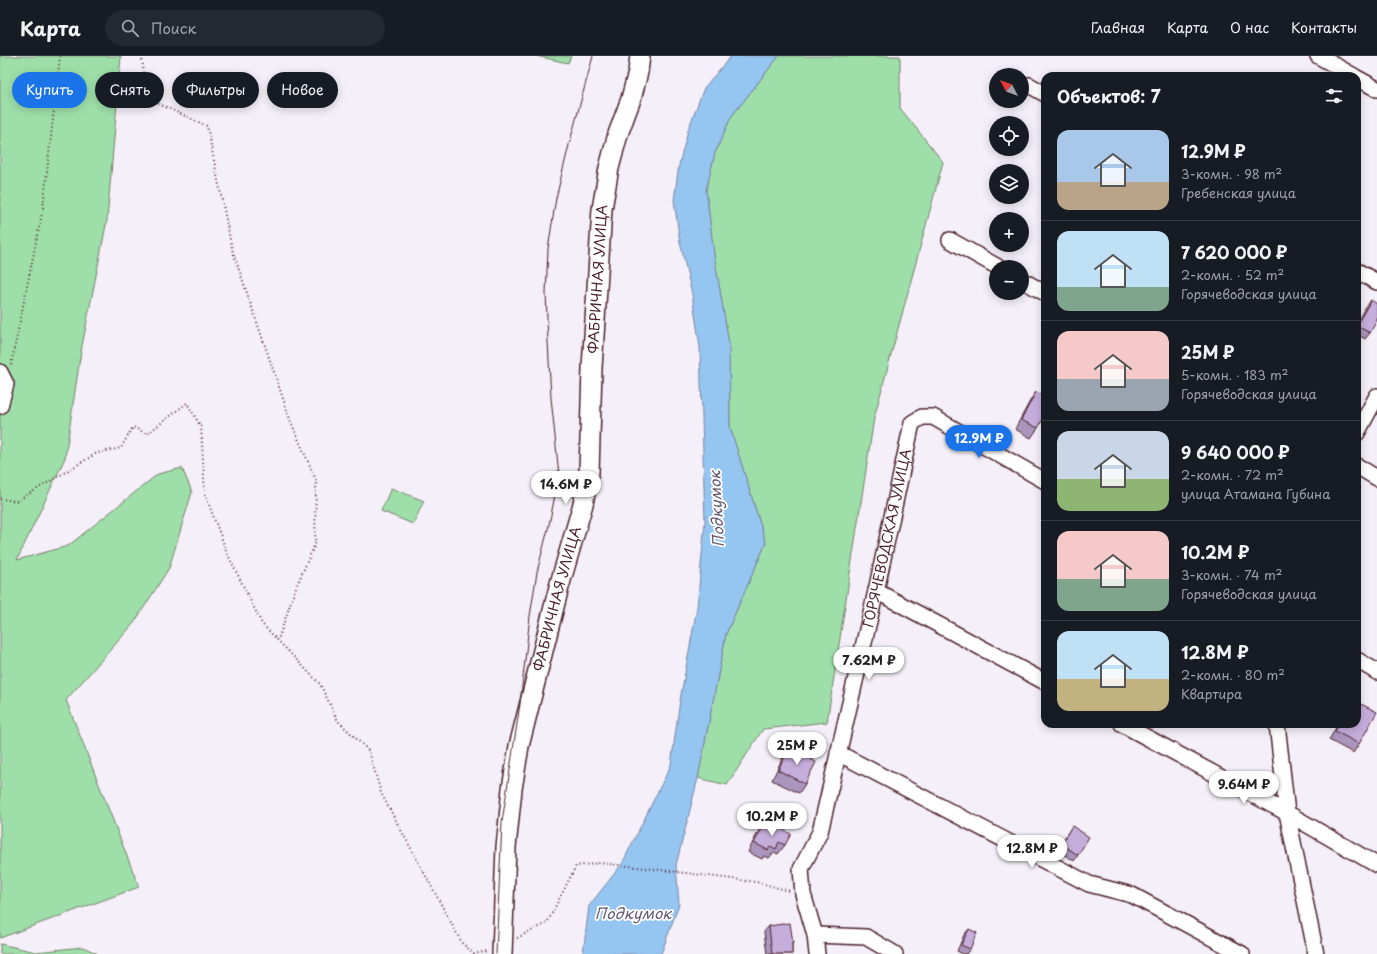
<!DOCTYPE html>
<html lang="ru">
<head>
<meta charset="utf-8">
<style>
  :root { --surface:#171b24; --page:#242831; --text:#f1f3f6; --muted:#9ea1a6; --line:#363941; --accent:#1a73e8 }
  body { margin:0; font-family:"Playpen Sans",sans-serif; background:var(--page); color:var(--text); height:100vh; display:flex; flex-direction:column; font-size:15px; white-space:nowrap }
  * { box-sizing:border-box; margin:0 }
  p { font-size:13px; color:var(--muted) }
  .icon { flex:none; width:22px; height:22px; fill:none; stroke:currentColor; stroke-width:2; stroke-linecap:round; stroke-linejoin:round }
  .map { position:relative; flex:1; overflow:hidden }
  .side { position:absolute; left:1041px; top:16px; width:320px; height:656px; display:flex; flex-direction:column; background:var(--surface); border-radius:12px; box-shadow:0 2px 10px #0003 }
  .side>* { flex:none }
  .guide { position:absolute; left:12px; top:16px; width:380px; height:36px; display:flex; gap:8px }
  .needle { width:26px; rotate:311deg }
  .controls { position:absolute; left:989px; top:12px; display:grid; gap:8px }
  .controls a { display:grid; place-items:center; width:40px; height:40px; border-radius:50%; background:var(--surface); box-shadow:0 2px 10px #0003; font-size:20px }
  .price { position:absolute; translate:-50% -34px; padding:0 9px; border-radius:14px; background:#fff; color:#222; font-size:13px; line-height:26px; filter:drop-shadow(0 1px 2px #0008) }
  .price::after { content:''; position:absolute; left:50%; top:24px; width:12px; height:9px; margin-left:-6px; background:inherit; clip-path:polygon(0 0,100% 0,50% 100%) }
  .price.on { background:var(--accent); color:#fff }
  ul { padding:0; list-style:none }
  li { display:flex; align-items:center; gap:12px; height:100px; padding:0 16px }
  li+li { border-top:1px solid var(--line) }
  li span { display:grid; place-items:center; flex:none; width:112px; height:80px; border-radius:12px; color:#555 }
  li>.icon { margin-inline-start:auto }
  span .icon { width:48px; height:48px; fill:#fffc; stroke-width:1 }
  li b { font-size:17px }
  h2 { display:flex; justify-content:space-between; align-items:center; height:48px; padding:0 16px; font-size:17px }
  .tag { padding:0 14px; border-radius:18px; background:var(--surface); box-shadow:0 2px 10px #0003; font-size:14px; line-height:36px }
  .tag.on { background:var(--accent); color:#fff }
  header { display:flex; align-items:center; gap:24px; box-sizing:border-box; height:56px; padding:0 20px; background:var(--surface); border-bottom:1px solid var(--line) }
  header strong { font-size:19px }
  nav { display:flex; gap:22px; margin-inline-start:auto; font-size:14px }
  .search { width:280px; height:36px; background:var(--page); display:flex; align-items:center; gap:10px; box-sizing:border-box; padding:0 14px; border-radius:22px; color:var(--muted); font-size:15px }
  .map>svg:first-child { display:block }
  .green { fill:#9edfa9; stroke:#747f6a }
  .water { fill:#95c6f1; stroke:#7783a2 }
  .lines { fill:none; stroke-linecap:round; stroke-linejoin:round }
  .minor-casing { stroke:#4a1f2b; stroke-width:18 }
  .major-casing { stroke:#4a1f2b; stroke-width:22 }
  .path { stroke:#4a1f2b; stroke-width:2; stroke-dasharray:1 3; stroke-linecap:butt }
  .minor { stroke:#fff; stroke-width:15 }
  .major { stroke:#fff; stroke-width:19 }
  .tram { stroke:#4a1f2b; stroke-width:1 }
  .wall { fill:#aa96bd; stroke:#4a1f2b }
  .building { fill:#c6aedc; stroke:#4a1f2b }
  .labels { text-anchor:middle; stroke-width:3.5; stroke-linejoin:round; paint-order:stroke }
  .street-label { font-size:14px; fill:#4a1f2b; stroke:#fff }
  .water-label { font-size:15px; font-style:italic; fill:#645970; stroke:#fff }
</style>
</head>
<body>
<header>
<strong>Карта</strong>
<div class="search"><svg class="icon" aria-label="search" viewBox="0 0 24 24"><circle cx="10" cy="10" r="6"/><path d="M15 15l6 6"/></svg>Поиск</div>
<nav><a>Главная</a><a>Карта</a><a>О нас</a><a>Контакты</a></nav>
</header>
<div class="map">
<svg width="1377" height="898" viewBox="0 0 1377 898">
  <rect width="100%" height="100%" fill="#f4eff8"/>
  <filter id="ink" filterUnits="userSpaceOnUse"><feTurbulence type="fractalNoise" baseFrequency=".025" numOctaves="2"/><feDisplacementMap in="SourceGraphic" scale="8" xChannelSelector="R" yChannelSelector="G"/><feConvolveMatrix kernelMatrix="1 2 1 2 8 2 1 2 1" color-interpolation-filters="sRGB"/></filter>
  <g filter="url(#ink)">
    <path class="green" d="M0 0H121L107 164 81 295 65 402 17 504 68 490 158 418 182 412 192 436 169 512 134 567 66 644 139 831 0 882Z
      M536 0H571L568 7Z
      M779 0H900V52L943 106 874 362 827 666 763 673 727 729 698 722 726 578 766 487 730 371 729 288 714 199 706 134 715 97 731 61Z
      M391 432 424 445 413 468 381 455Z
      M0 888 36 896 83 891 98 898H0Z"/>
    <path class="water" d="M731 0H779L731 61 715 97 706 134 714 199 729 288 730 371 766 487 726 578 698 722 676 809 679 848 661 898H583L589 850 622 808 671 709 680 644 697 552 705 466 700 291 692 238 680 186 674 144 679 109 688 74 704 32Z"/>
    <g class="lines">
      <g class="minor-casing">
        <g id="minor">
          <path d="M1318 0 1354 20"/>
          <path d="M1357 22 1377 33"/>
          <path d="M1029 29 1045 38"/>
          <path d="M950 184 998 211"/>
          <path d="M1357 215 1377 226"/>
          <path d="M1022 224 1045 237"/>
          <path d="M0 316 6 328 0 350"/>
          <path d="M1357 377 1377 340"/>
          <path d="M1357 410 1377 422"/>
          <path d="M876 535 1045 626"/>
          <path d="M1357 604 1377 616"/>
          <path d="M1122 668 1287 757 1377 809"/>
          <path d="M1277 668 1287 757 1316 898"/>
          <path d="M838 697 1089 828 1132 839 1242 898"/>
          <path d="M815 879 866 881 895 898"/>
          <path id="s1" d="M817 898 815 879 803 838 801 813 820 776 876 535 912 367 922 361H933L1045 425"/>
        </g>
      </g>
      <g class="major-casing">
        <g id="major">
          <path id="s2" d="M502 898 506 791 512 733 519 690 559 531 583 448 589 417 592 312 602 153 609 112 618 78 631 43 638 16 640 0"/>
        </g>
      </g>
      <path class="path" d="M142 0 146 42 207 70 232 193 291 366 316 424 315 488 296 531 278 584
        M11 309 43 152 60 0
        M0 443 17 445 97 397 121 392 133 371 147 378 187 347 201 371 205 438 227 497 262 568 320 628 338 665 369 695 381 737 462 887 474 898 487 895
        M517 882 547 867 576 810 600 807 638 811 756 826 790 835"/>
      <use href="#minor" class="minor"/>
      <use href="#major" class="major"/>
      <path class="tram" d="M496 898 502 766 520 648 530 560 537 516 549 469 559 419 551 342 548 286 546 237 548 193 556 142 569 89 593 0"/>
    </g>
    <path class="wall" d="M1371 244 1370 277 1365 283 1357 278V267L1366 250Z
      M1036 336 1038 372 1031 382 1015 373 1030 345Z
      M1338 668H1357L1359 688 1353 697 1329 684Z
      M789 692 805 728 799 737 772 724 783 701Z
      M766 765 785 789 778 798 774 796 769 802 764 800 762 803 748 796 759 774Z
      M1072 770 1078 799 1074 805 1057 794Z
      M769 870 793 887 792 888V898H767L764 876Z
      M969 873 970 893 966 898H963L957 895 964 879Z"/>
    <path class="building" d="M1371 244 1377 248V264L1370 277 1357 270V268Z
      M1036 336 1045 340V359L1038 372 1021 364Z
      M1357 646 1377 656 1359 688 1335 675 1339 668H1357Z
      M789 692 816 706 805 728 778 714Z
      M766 765 791 778 785 789 779 786 776 793 770 790 768 794 754 787Z
      M1072 770 1089 781 1078 799 1061 788Z
      M790 867 793 887H792V898H772L769 870Z
      M969 873 977 877 970 893 961 889Z"/>
  </g>
  <g class="labels">
    <g class="street-label">
      <text dy="5" stroke="none"><textPath href="#s2" startOffset="685">ФАБРИЧНАЯ УЛИЦА</textPath></text>
      <text dy="5" stroke="none"><textPath href="#s1" startOffset="430">ГОРЯЧЕВОДСКАЯ УЛИЦА</textPath></text>
      <text dy="5" stroke="none"><textPath href="#s2" startOffset="361">ФАБРИЧНАЯ УЛИЦА</textPath></text>
    </g>
    <g class="water-label">
      <text transform="translate(717 453) rotate(-93)" y="5">Подкумок</text>
      <text x="633" y="863">Подкумок</text>
    </g>
  </g>
</svg>
<div class="controls">
<a><svg class="needle" viewBox="-14 -14 28 28"><path d="M0-13l5 13h-10z" fill="#e53935"/><path d="M0 13l5-13h-10z" fill="#9ea1a6"/></svg></a>
<a><svg class="icon" aria-label="locate" viewBox="0 0 24 24"><circle cx="12" cy="12" r="6"/><path d="M12 2v4M12 18v4M2 12h4M18 12h4"/></svg></a>
<a><svg class="icon" aria-label="layers" viewBox="0 0 24 24"><path d="M12 4l9 5-9 5-9-5zM3 14l9 5 9-5"/></svg></a>
<a>+</a>
<a>−</a>
</div>
<b class="price on" style="left:979px;top:403px">12.9M ₽</b>
<b class="price" style="left:566px;top:449px">14.6M ₽</b>
<b class="price" style="left:869px;top:625px">7.62M ₽</b>
<b class="price" style="left:797px;top:710px">25M ₽</b>
<b class="price" style="left:1244px;top:749px">9.64M ₽</b>
<b class="price" style="left:772px;top:781px">10.2M ₽</b>
<b class="price" style="left:1032px;top:813px">12.8M ₽</b>
<div class="guide">
<a class="tag on">Купить</a>
<a class="tag">Снять</a>
<a class="tag">Фильтры</a>
<a class="tag">Новое</a>
</div>
<section class="side">
<h2>Объектов: 7<svg class="icon" aria-label="filters" viewBox="0 0 24 24"><path d="M4 7h16M4 17h16"/><circle cx="9" cy="7" r="2"/><circle cx="15" cy="17" r="2"/></svg></h2>
<ul>
<li><span style="background:linear-gradient(#a9c7e8 65%,#b9a48a 0)"><svg class="icon" aria-label="home" viewBox="0 0 24 24"><path d="M3 11l9-7 9 7M6 9v11h12V9"/></svg></span><div><b>12.9M ₽</b><p>3-комн. · 98 m²</p><p>Гребенская улица</p></div></li>
<li><span style="background:linear-gradient(#bfe0f5 70%,#7fa58c 0)"><svg class="icon" aria-label="home" viewBox="0 0 24 24"><path d="M3 11l9-7 9 7M6 9v11h12V9"/></svg></span><div><b>7 620 000 ₽</b><p>2-комн. · 52 m²</p><p>Горячеводская улица</p></div></li>
<li><span style="background:linear-gradient(#f6c9c9 60%,#9aa5b1 0)"><svg class="icon" aria-label="home" viewBox="0 0 24 24"><path d="M3 11l9-7 9 7M6 9v11h12V9"/></svg></span><div><b>25M ₽</b><p>5-комн. · 183 m²</p><p>Горячеводская улица</p></div></li>
<li><span style="background:linear-gradient(#c9d6e8 60%,#8fb573 0)"><svg class="icon" aria-label="home" viewBox="0 0 24 24"><path d="M3 11l9-7 9 7M6 9v11h12V9"/></svg></span><div><b>9 640 000 ₽</b><p>2-комн. · 72 m²</p><p>улица Атамана Губина</p></div></li>
<li><span style="background:linear-gradient(#f6c9c9 60%,#7fa58c 0)"><svg class="icon" aria-label="home" viewBox="0 0 24 24"><path d="M3 11l9-7 9 7M6 9v11h12V9"/></svg></span><div><b>10.2M ₽</b><p>3-комн. · 74 m²</p><p>Горячеводская улица</p></div></li>
<li><span style="background:linear-gradient(#bfe0f5 60%,#c2b280 0)"><svg class="icon" aria-label="home" viewBox="0 0 24 24"><path d="M3 11l9-7 9 7M6 9v11h12V9"/></svg></span><div><b>12.8M ₽</b><p>2-комн. · 80 m²</p><p>Квартира</p></div></li>
</ul>
</section>
</div>
</body>
</html>
